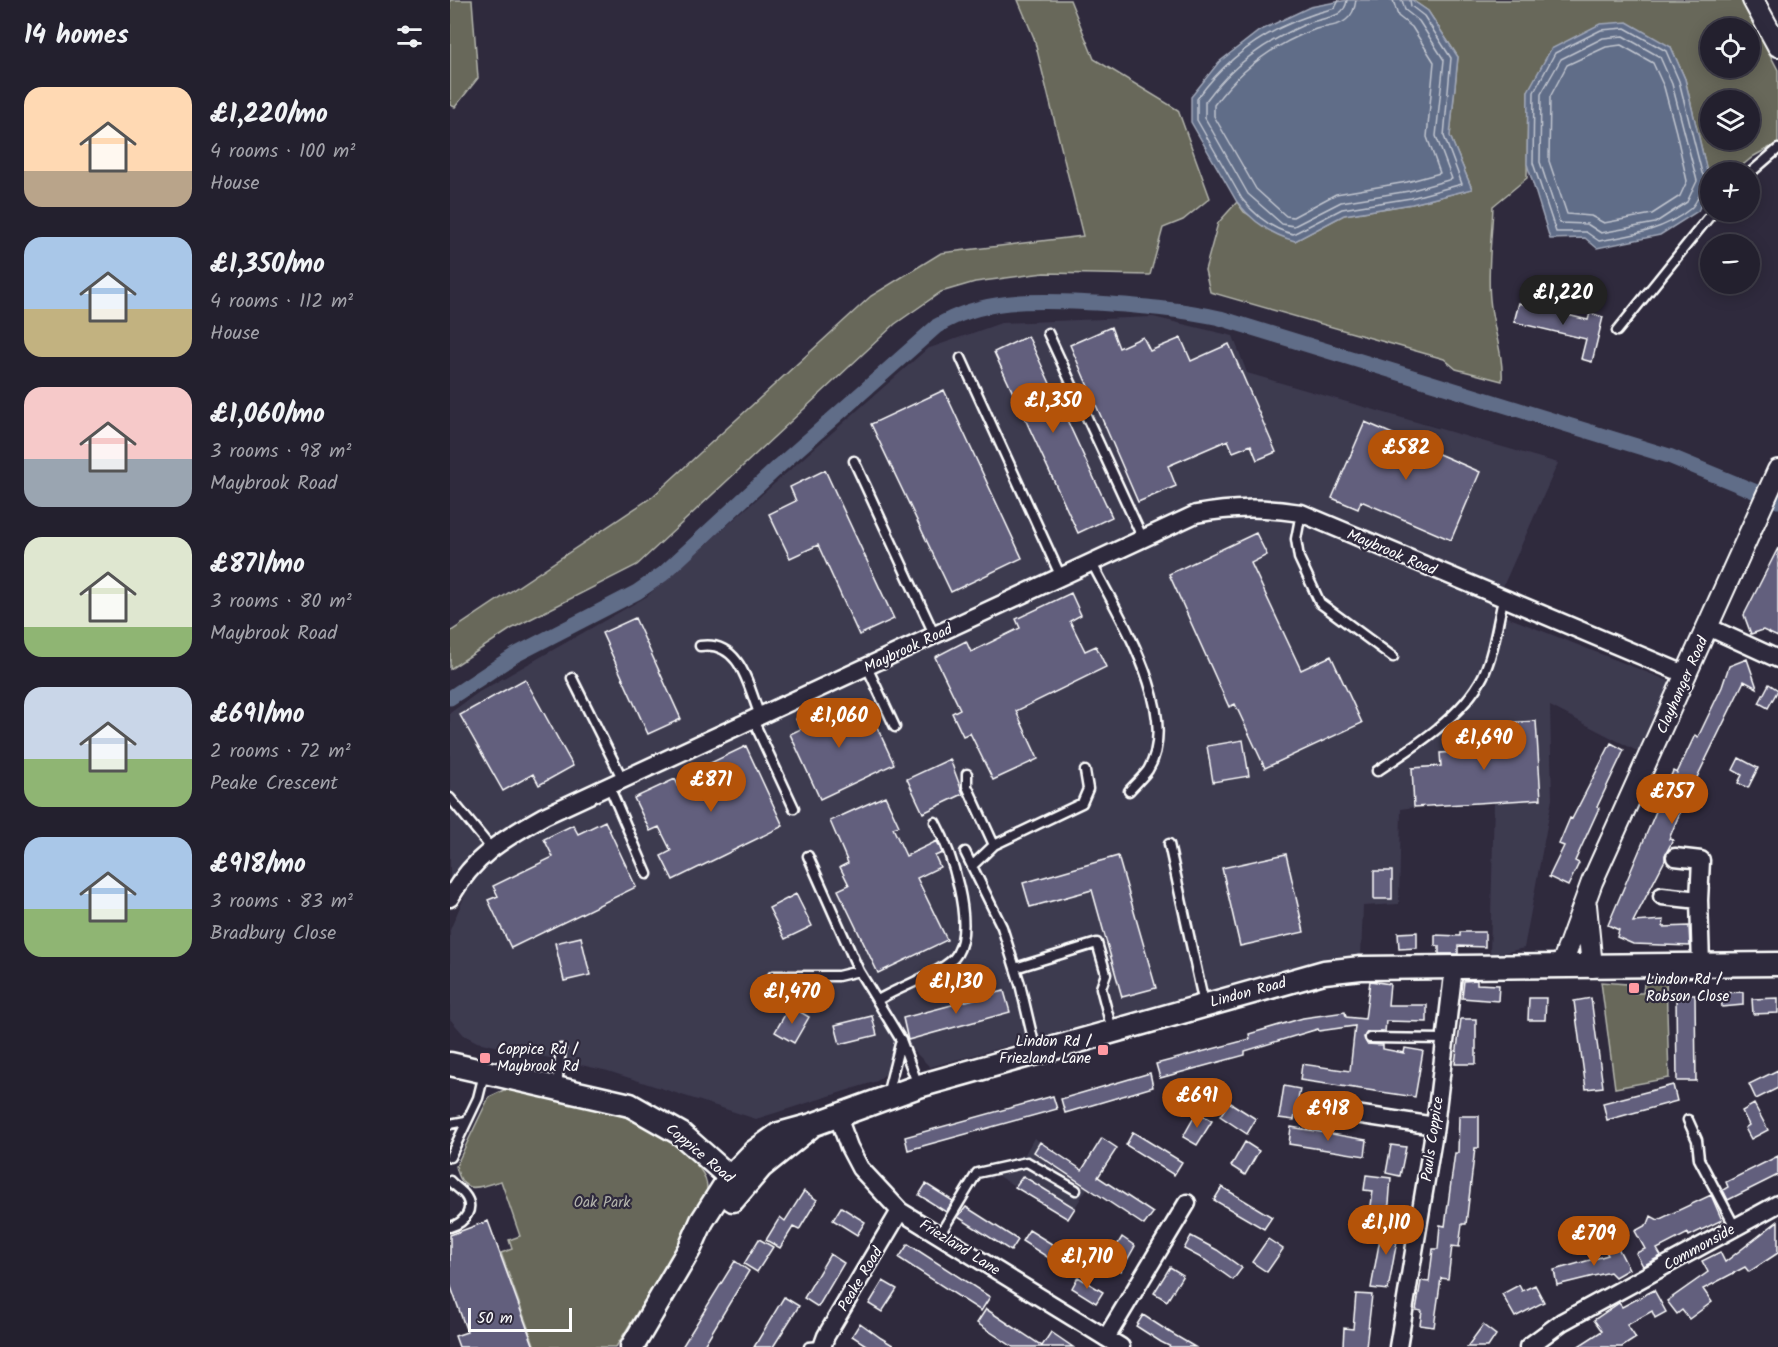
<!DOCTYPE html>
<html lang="en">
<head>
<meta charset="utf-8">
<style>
  :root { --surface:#23202e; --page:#2f2d3a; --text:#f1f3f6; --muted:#a3a3aa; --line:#403e4a; --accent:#b45309 }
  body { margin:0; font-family:Kalam,sans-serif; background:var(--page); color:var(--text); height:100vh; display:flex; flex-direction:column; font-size:22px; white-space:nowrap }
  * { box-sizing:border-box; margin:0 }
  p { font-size:20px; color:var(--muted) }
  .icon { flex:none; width:33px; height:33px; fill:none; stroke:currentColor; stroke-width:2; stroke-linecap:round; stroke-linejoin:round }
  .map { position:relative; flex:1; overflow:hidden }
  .details { display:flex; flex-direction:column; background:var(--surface); width:450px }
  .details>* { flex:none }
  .controls { position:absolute; left:1250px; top:18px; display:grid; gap:12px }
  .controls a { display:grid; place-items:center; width:60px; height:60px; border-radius:50%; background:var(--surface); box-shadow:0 3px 15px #0003,0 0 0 2px var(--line); font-size:30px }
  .scale { position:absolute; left:18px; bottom:15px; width:104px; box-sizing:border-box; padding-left:6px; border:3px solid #fff; border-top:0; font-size:16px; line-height:21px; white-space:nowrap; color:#fff; -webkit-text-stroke:4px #2f2a3d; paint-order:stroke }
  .price { position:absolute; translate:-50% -51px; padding:0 14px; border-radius:21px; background:var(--accent); color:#fff; font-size:20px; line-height:39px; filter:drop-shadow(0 2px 3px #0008) }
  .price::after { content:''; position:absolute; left:50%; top:36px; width:18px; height:14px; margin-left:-9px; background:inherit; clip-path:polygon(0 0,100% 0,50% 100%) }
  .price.on { background:#222; color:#fff }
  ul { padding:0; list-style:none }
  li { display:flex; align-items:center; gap:18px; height:150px; padding:0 24px }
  li span { display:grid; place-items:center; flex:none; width:168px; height:120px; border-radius:18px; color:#555 }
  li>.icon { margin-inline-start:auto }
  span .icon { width:72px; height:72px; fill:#fffc; stroke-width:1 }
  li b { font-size:26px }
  h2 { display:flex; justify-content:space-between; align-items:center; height:72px; padding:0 24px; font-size:26px }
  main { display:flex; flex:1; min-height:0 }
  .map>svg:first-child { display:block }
  .built { fill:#3e3a50 }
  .green { fill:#67685a; stroke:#b3b4ac; stroke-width:1.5; fill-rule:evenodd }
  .water { fill:#616d88; stroke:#a0a7b8; stroke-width:1.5 }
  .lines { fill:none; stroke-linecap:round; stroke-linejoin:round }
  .shore { stroke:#c0c5cf; stroke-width:1.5 }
  .canal { stroke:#616d88; stroke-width:15 }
  .building { fill:#625f7d; stroke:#fff; stroke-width:1.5 }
  .service-casing { stroke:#fff; stroke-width:13 }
  .minor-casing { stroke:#fff; stroke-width:21 }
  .tertiary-casing { stroke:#fff; stroke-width:24 }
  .secondary-casing { stroke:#fff; stroke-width:27 }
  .service { stroke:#2f2a3d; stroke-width:8 }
  .minor { stroke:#2f2a3d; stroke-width:16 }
  .tertiary { stroke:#2f2a3d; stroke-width:20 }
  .secondary { stroke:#2f2a3d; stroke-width:22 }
  .poi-dot { fill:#ff9aa2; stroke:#2f2a3d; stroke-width:2 }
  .labels { text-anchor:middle; stroke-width:4.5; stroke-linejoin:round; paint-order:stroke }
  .street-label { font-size:15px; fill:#fff; stroke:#2f2a3d }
  .poi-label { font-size:15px; fill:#fff; stroke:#2f2a3d; text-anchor:start }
  .park-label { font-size:15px; fill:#b3b4ac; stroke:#2f2a3d }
</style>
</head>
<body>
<main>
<section class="details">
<h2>14 homes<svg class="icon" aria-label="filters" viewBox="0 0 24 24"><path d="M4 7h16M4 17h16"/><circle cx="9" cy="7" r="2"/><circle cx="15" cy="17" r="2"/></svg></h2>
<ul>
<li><span style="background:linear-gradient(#ffd9b3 70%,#b9a48a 0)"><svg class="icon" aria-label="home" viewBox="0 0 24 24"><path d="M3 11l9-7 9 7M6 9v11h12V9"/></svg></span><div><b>£1,220/mo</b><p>4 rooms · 100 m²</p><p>House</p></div></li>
<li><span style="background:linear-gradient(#a9c7e8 60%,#c2b280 0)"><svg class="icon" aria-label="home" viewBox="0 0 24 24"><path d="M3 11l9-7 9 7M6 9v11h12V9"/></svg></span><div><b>£1,350/mo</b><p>4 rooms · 112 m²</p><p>House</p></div></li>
<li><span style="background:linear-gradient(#f6c9c9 60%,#9aa5b1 0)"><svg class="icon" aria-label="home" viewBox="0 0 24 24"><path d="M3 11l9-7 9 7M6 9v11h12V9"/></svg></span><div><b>£1,060/mo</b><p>3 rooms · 98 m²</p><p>Maybrook Road</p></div></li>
<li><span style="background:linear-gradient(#dfe7d0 75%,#8fb573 0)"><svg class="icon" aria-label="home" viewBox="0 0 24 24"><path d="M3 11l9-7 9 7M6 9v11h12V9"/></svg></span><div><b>£871/mo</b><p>3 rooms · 80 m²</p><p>Maybrook Road</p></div></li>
<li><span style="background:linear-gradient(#c9d6e8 60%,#8fb573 0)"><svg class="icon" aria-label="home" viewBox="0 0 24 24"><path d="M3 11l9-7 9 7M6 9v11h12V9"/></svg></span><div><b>£691/mo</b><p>2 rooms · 72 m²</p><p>Peake Crescent</p></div></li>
<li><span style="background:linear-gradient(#a9c7e8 60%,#8fb573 0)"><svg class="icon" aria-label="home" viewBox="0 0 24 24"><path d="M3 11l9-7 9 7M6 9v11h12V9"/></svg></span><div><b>£918/mo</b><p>3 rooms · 83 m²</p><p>Bradbury Close</p></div></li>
</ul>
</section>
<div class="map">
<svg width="1328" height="1347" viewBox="0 0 1328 1347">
  <rect width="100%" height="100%" fill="#2f2a3d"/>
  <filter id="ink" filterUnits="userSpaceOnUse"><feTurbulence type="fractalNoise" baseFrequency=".0167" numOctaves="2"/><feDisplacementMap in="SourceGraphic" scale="12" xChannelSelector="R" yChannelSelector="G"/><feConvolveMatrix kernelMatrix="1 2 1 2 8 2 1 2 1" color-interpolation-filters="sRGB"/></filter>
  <g filter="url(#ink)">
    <path class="built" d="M703 317 783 336 797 373 1108 463 1042 611 1224 683 1191 753 1100 706 1102 799 1074 948 1040 956 1044 802 964 807 951 809 949 904 913 906 911 956H889L480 1067 463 1050 427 1081 306 1119 158 1071 27 1042 14 1035 0 1019V930L15 895 0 882V713L29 692 196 597 477 349 551 323Z
      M584 1138 644 1177 618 1219 545 1174 541 1180 527 1171 575 1154Z"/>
    <path class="green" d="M0 0H22L28 78 5 107 0 105Z
      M568 0H620L644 59 728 110 760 198 733 220 713 228 700 275 594 273 525 282 491 292 445 324 187 565 61 629 0 669V632L202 497 421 296 491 253 633 236 584 38Z
      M962 0H1291L1328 70V143L1304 156 1284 172H1260V184L1235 79 1221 47 1078 91 1077 178 1043 206C1042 236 1037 269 1040 299 1042 326 1054 354 1052 381L1006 369 994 359 760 292 755 270 768 223 787 202 794 212 845 241 894 215 962 204 1022 189 1000 136 1008 57 978 11ZM1260 28H1299V68H1260ZM1260 100H1299V140H1260Z
      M1216 979 1219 1078 1165 1088 1151 982 1177 984 1179 993H1193L1194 984Z
      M58 1088C122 1102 194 1110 241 1159 254 1172 260 1182 256 1200L166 1347H85L51 1253 62 1249 59 1240 70 1236 51 1181C29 1186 13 1198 6 1166L39 1097Z"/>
    <path class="water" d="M897 0H962L978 11 1008 57 1000 136 1022 189 962 204 894 215 845 241C822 235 802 221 787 202L741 122V97L769 62 809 31 860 7Z
      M1177 22 1221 47 1235 79 1260 184 1248 211 1210 235 1147 248 1135 238 1100 239 1077 164 1078 91 1101 49 1150 24Z"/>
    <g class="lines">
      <path class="shore" d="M889 0 885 8C828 22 781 51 747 99V120L792 199C805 215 823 230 843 234L892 209 961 198 1012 184 994 136 1001 58 974 16 961 6 960 0
        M897 0C895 20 871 17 856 24 815 42 782 65 755 102V118L798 194 832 224 844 226 891 202 959 191 1002 179 986 136 994 60 969 21 955 10 952 0
        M906 0C905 8 903 15 896 20 888 27 876 26 866 29 824 44 790 70 764 105V116L806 189 836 216 843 217 886 194 957 182 990 173 977 137 984 62 962 27 948 16 943 0
        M1175 28 1216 51 1229 81 1252 173 1258 182C1249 189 1249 202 1240 209 1213 231 1183 235 1149 241L1136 232H1106L1083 163 1084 92 1105 53 1151 30Z
        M1173 36 1210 57 1222 84 1247 181 1237 202 1205 223 1151 233 1137 224 1110 223 1090 162 1091 94 1111 59 1153 38Z
        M1171 45 1203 63 1214 87 1226 132 1237 181 1230 196 1202 214 1154 223 1141 216 1117 214 1099 161 1100 97 1117 65 1156 47Z"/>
      <path class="canal" d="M0 698 65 655 187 592 213 574 328 467 487 326C536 296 592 301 647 303 689 306 729 309 770 318L1219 456 1328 501"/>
    </g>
    <path class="building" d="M1069 303 1138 320 1140 313 1153 317 1142 362 1131 359 1136 339 1064 322Z
      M661 327 669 348 693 337 700 351 731 338 741 361 779 344 826 452 807 460 801 445 783 452 778 440 718 466 726 486 688 502 620 345Z
      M578 336 662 517 628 533 544 352Z
      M494 390 572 558 501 592 421 424Z
      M915 422 1030 472 1001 540 911 501 908 509 882 498Z
      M375 470 444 619 409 635 368 545 340 558 319 514 346 501 340 487Z
      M806 533 817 555 801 563 851 670 881 656 912 723 815 768 785 704 779 707 719 574Z
      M1328 548V637L1313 630 1301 634 1294 615Z
      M621 593 631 615 620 621 635 651 646 646 656 667 566 711 588 759 543 780 520 733 513 736 502 713 510 709 485 657 516 641 521 652 570 628 566 619Z
      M185 618 231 719 198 734 152 633Z
      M1297 659 1307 688 1294 681 1231 810 1219 839 1223 840 1215 855V860L1183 922 1214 920 1213 927 1239 926 1240 946 1183 944 1167 937 1169 930 1158 925 1223 771 1227 773 1245 735 1248 737 1272 687 1279 666Z
      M75 679 123 766 89 785 83 774 53 791 10 715Z
      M1319 684 1328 690 1318 708 1309 703Z
      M384 702 394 724 420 712 444 764 370 799 340 734 351 729 346 719Z
      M1086 721 1091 799 964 807 962 768 991 766 990 753 1021 751 1020 738 1055 736 1054 723Z
      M793 740 799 776 763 782 757 746Z
      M1161 743 1174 750 1147 807 1149 808 1125 861 1129 863 1118 886 1099 877 1114 846 1109 844 1120 818 1122 819Z
      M296 746 333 826 223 880 211 856 221 851 209 827 200 831 184 798 225 779 230 789 256 777 252 767Z
      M1289 758 1308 768 1298 788 1288 783 1292 775 1283 770Z
      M500 759 513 794 473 813 457 779Z
      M435 796 449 826 443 828 456 856 487 841 492 853 485 856 490 867 467 878 497 940 428 973 388 890 399 885 390 867 398 863 380 821Z
      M155 821 186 887 61 948 38 900 48 896 43 886 103 857 94 839 123 825 128 834Z
      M836 854 854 932 790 946 772 868Z
      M668 856 706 988 672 997 642 890 580 907 573 883Z
      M924 871H942V899H924Z
      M346 894 362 926 335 939 319 908Z
      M967 932V948L949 949 948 933Z
      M1010 932H1035V947L1008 946V954H989V946L985 945V935L1010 936Z
      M131 937 140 975 114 981 105 943Z
      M1027 980V984L1049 985 1048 1001 1012 998 1014 981Z
      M920 981 940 984 938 1005H977V1022L936 1021 935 1032H917L914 1037 917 1044 933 1045V1049L954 1053 955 1048 973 1051 965 1097 850 1080 852 1064 900 1071 905 1026 869 1031 868 1029 795 1051V1055L710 1078 706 1064 800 1039 799 1034 853 1018 895 1012 896 1017 915 1019Z
      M554 991 560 1012 458 1040 453 1018Z
      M1293 992V1005L1272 1007 1271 993Z
      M1226 995H1245L1246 1081H1227Z
      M1079 998H1096L1095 1020H1078Z
      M1141 998 1153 1087 1136 1089 1124 1001Z
      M1328 998V1013L1303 1014 1302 999Z
      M340 1006 359 1017 344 1043 325 1032Z
      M422 1016 427 1035 390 1044 385 1025Z
      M1011 1019H1026V1064H1005Z
      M1328 1070V1088L1306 1099 1299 1084Z
      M700 1073 703 1087 615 1113 611 1099Z
      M1223 1085 1227 1101 1157 1120 1153 1103Z
      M834 1086 850 1089 844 1120 829 1118Z
      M603 1096 607 1109 458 1150 455 1137Z
      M779 1102 806 1119 797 1134 770 1116Z
      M1304 1104 1318 1130 1301 1139 1295 1128 1299 1125 1292 1111Z
      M747 1112 762 1121 747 1145 733 1137Z
      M1009 1116H1029V1148H1025L1016 1224H1012L1009 1247 1002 1246 998 1279 991 1278 984 1327 970 1325 972 1311 966 1310 971 1281 979 1282 983 1249H988L990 1225 995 1226 1005 1153H1008Z
      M841 1127 917 1140 915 1156 839 1144Z
      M683 1132 732 1162 724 1175 676 1145Z
      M652 1138 667 1148 648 1177 703 1213 694 1225 584 1152 590 1142 632 1170Z
      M795 1142 809 1151 795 1175 781 1166Z
      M941 1145 956 1147 950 1176 936 1173Z
      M1328 1156V1175L1278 1200 1273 1190 1278 1187 1276 1182Z
      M916 1175 941 1178 938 1216 920 1213 923 1191 914 1190Z
      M573 1176 625 1208 618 1219 565 1187Z
      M476 1184 503 1201 496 1212 469 1195Z
      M772 1187 822 1217 814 1229 764 1200Z
      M354 1191 367 1200 349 1230 343 1227 330 1248 316 1240 330 1217 335 1221Z
      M1261 1195 1272 1220 1239 1236 1238 1233 1207 1249 1211 1256 1193 1266 1186 1253 1195 1249 1185 1231 1198 1224 1201 1216 1208 1220Z
      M391 1207 415 1222 407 1235 383 1220Z
      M516 1207 568 1240 561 1251 508 1217Z
      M38 1221 84 1347H9L5 1336 17 1332 0 1284V1235Z
      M1328 1221V1253L1299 1272 1295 1267 1253 1289 1262 1302 1239 1319 1232 1310 1227 1314 1217 1301 1258 1272 1252 1261 1270 1252 1275 1262Z
      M933 1222 950 1224 938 1290 921 1288Z
      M579 1230 631 1262 624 1274 572 1241Z
      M741 1236 767 1250 792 1268 783 1280 755 1260 734 1249Z
      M672 1237 685 1246 671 1271 657 1262Z
      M309 1239 323 1247 307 1272 294 1264Z
      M818 1239 833 1249 817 1272 802 1262Z
      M1165 1242 1179 1269 1165 1277 1160 1272 1107 1285 1104 1270 1158 1255 1154 1248Z
      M458 1244 540 1297 531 1311 449 1258Z
      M380 1254 394 1263 368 1307 354 1298Z
      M285 1261 299 1271 253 1347H232Z
      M720 1267 733 1275 717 1301 704 1293Z
      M628 1277 653 1292 646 1303 622 1288Z
      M433 1281 447 1289 432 1312 419 1304Z
      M1069 1285 1072 1291 1085 1285 1094 1302 1065 1317 1052 1294Z
      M1204 1290 1216 1312 1205 1318 1202 1311 1177 1325 1186 1338 1172 1347H1127L1152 1331 1144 1320 1169 1303 1172 1307Z
      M906 1294 922 1295 916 1347 893 1346 894 1328 903 1329Z
      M334 1297 349 1306 323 1347H304Z
      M536 1309 592 1346 601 1332 623 1347H563L527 1323Z
      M693 1315 721 1333 745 1347H721L711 1342 686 1326Z
      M410 1323 431 1338 446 1347H419L402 1336Z
      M1033 1325 1046 1335 1038 1347H1017Z"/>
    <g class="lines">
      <g class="service-casing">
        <path id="service" d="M1299 174 1328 149
          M1167 331 1263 212
          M598 333 693 539
          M511 358 611 577
          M404 461 485 636
          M851 513 846 539 849 558 870 603 943 657
          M642 563C668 615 732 714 698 770 693 777 685 784 679 791
          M250 646C291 640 298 686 310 716
          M417 667 445 727
          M122 678 173 780
          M303 720 344 808
          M927 771C964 747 1013 716 1033 676 1044 652 1047 625 1053 600
          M517 774V786L544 845
          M159 786 197 874
          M0 798 41 848
          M719 844 754 1004
          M515 852 552 927 570 984 586 1052
          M358 856 409 971 451 1040 468 1085
          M522 866 544 845 632 803 638 789 635 771
          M565 968 647 943 656 974 651 988 662 1030
          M323 976H388L409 971
          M428 1000C446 988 498 971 507 954 525 923 501 851 485 822
          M920 1038 995 1039
          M107 1086 111 1049
          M437 1095 451 1040
          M1238 1120 1247 1140 1249 1159 1285 1227
          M0 1124 16 1121
          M0 1157 28 1098 34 1074
          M0 1181C4 1186 10 1189 14 1194 26 1208 15 1223 0 1227
          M490 1234 527 1173 577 1162 626 1190
          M359 1347 372 1346"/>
      </g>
      <g class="minor-casing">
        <path id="minor" d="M1258 627 1328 659
          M1225 857 1251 860 1249 900 1251 965
          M1212 896 1249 900
          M0 898C24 856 53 839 94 816L746 514C783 507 814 507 851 513L1237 675
          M872 1109 985 1126
          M387 1114 399 1147 410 1168 450 1211 671 1347
          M656 1338 737 1203
          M372 1347 376 1336 450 1211
          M948 1347 985 1126 1004 967
          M1078 1347 1112 1322 1328 1204"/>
      </g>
      <g class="tertiary-casing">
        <path id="tertiary" d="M1303 0 1328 46
          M1136 905 1142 967
          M1111 967 1142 882 1328 470"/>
      </g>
      <g class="secondary-casing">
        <path id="secondary" d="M0 1064 180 1105 231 1134 292 1188
          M283 1200 311 1167 359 1128
          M182 1347 240 1248 252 1221 280 1177 304 1152 329 1134 362 1125 469 1086 874 972 911 968 1328 964"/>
      </g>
      <use href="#service" class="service"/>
      <use href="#minor" class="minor"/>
      <use href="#tertiary" class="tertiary"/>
      <use href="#secondary" class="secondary"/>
    </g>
  </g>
  <g class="poi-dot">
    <rect x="1178" y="982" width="12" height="12" rx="3"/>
    <rect x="647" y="1044" width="12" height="12" rx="3"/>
    <rect x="29" y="1052" width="12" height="12" rx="3"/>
  </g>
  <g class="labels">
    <g class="street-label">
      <text transform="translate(942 552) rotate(23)" y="5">Maybrook Road</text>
      <text transform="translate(458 648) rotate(-25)" y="5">Maybrook Road</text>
      <text transform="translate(1232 685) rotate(-66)" y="5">Clayhanger Road</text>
      <text transform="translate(798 992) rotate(-15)" y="5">Lindon Road</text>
      <text transform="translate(982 1139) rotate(-82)" y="5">Pauls Coppice</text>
      <text transform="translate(250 1153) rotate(40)" y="5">Coppice Road</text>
      <text transform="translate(510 1247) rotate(32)" y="5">Friezland Lane</text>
      <text transform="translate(1249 1247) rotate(-29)" y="5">Commonside</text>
      <text transform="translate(410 1279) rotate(-59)" y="5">Peake Road</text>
    </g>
    <g class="poi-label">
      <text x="1196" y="984">Lindon Rd /<tspan x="1196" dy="17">Robson Close</tspan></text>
      <text x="641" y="1046" text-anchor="end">Lindon Rd /<tspan x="641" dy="17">Friezland Lane</tspan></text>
      <text x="47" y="1054">Coppice Rd /<tspan x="47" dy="17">Maybrook Rd</tspan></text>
    </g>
    <g class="park-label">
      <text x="152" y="1207">Oak Park</text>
    </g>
  </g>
</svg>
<div class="controls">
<a><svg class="icon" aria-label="locate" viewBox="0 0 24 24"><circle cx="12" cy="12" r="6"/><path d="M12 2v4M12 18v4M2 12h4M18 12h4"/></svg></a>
<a><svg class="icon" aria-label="layers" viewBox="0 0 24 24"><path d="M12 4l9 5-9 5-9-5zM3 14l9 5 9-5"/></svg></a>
<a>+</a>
<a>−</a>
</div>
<div class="scale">50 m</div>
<b class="price on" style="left:1113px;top:326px">£1,220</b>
<b class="price" style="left:603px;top:434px">£1,350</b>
<b class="price" style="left:956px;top:481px">£582</b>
<b class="price" style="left:389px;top:749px">£1,060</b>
<b class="price" style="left:1034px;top:771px">£1,690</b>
<b class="price" style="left:261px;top:813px">£871</b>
<b class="price" style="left:1222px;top:825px">£757</b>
<b class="price" style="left:506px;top:1015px">£1,130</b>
<b class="price" style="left:342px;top:1025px">£1,470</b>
<b class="price" style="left:747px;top:1129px">£691</b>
<b class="price" style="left:878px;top:1142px">£918</b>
<b class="price" style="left:936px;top:1256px">£1,110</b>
<b class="price" style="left:1144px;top:1267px">£709</b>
<b class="price" style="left:637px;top:1290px">£1,710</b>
</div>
</main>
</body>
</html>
